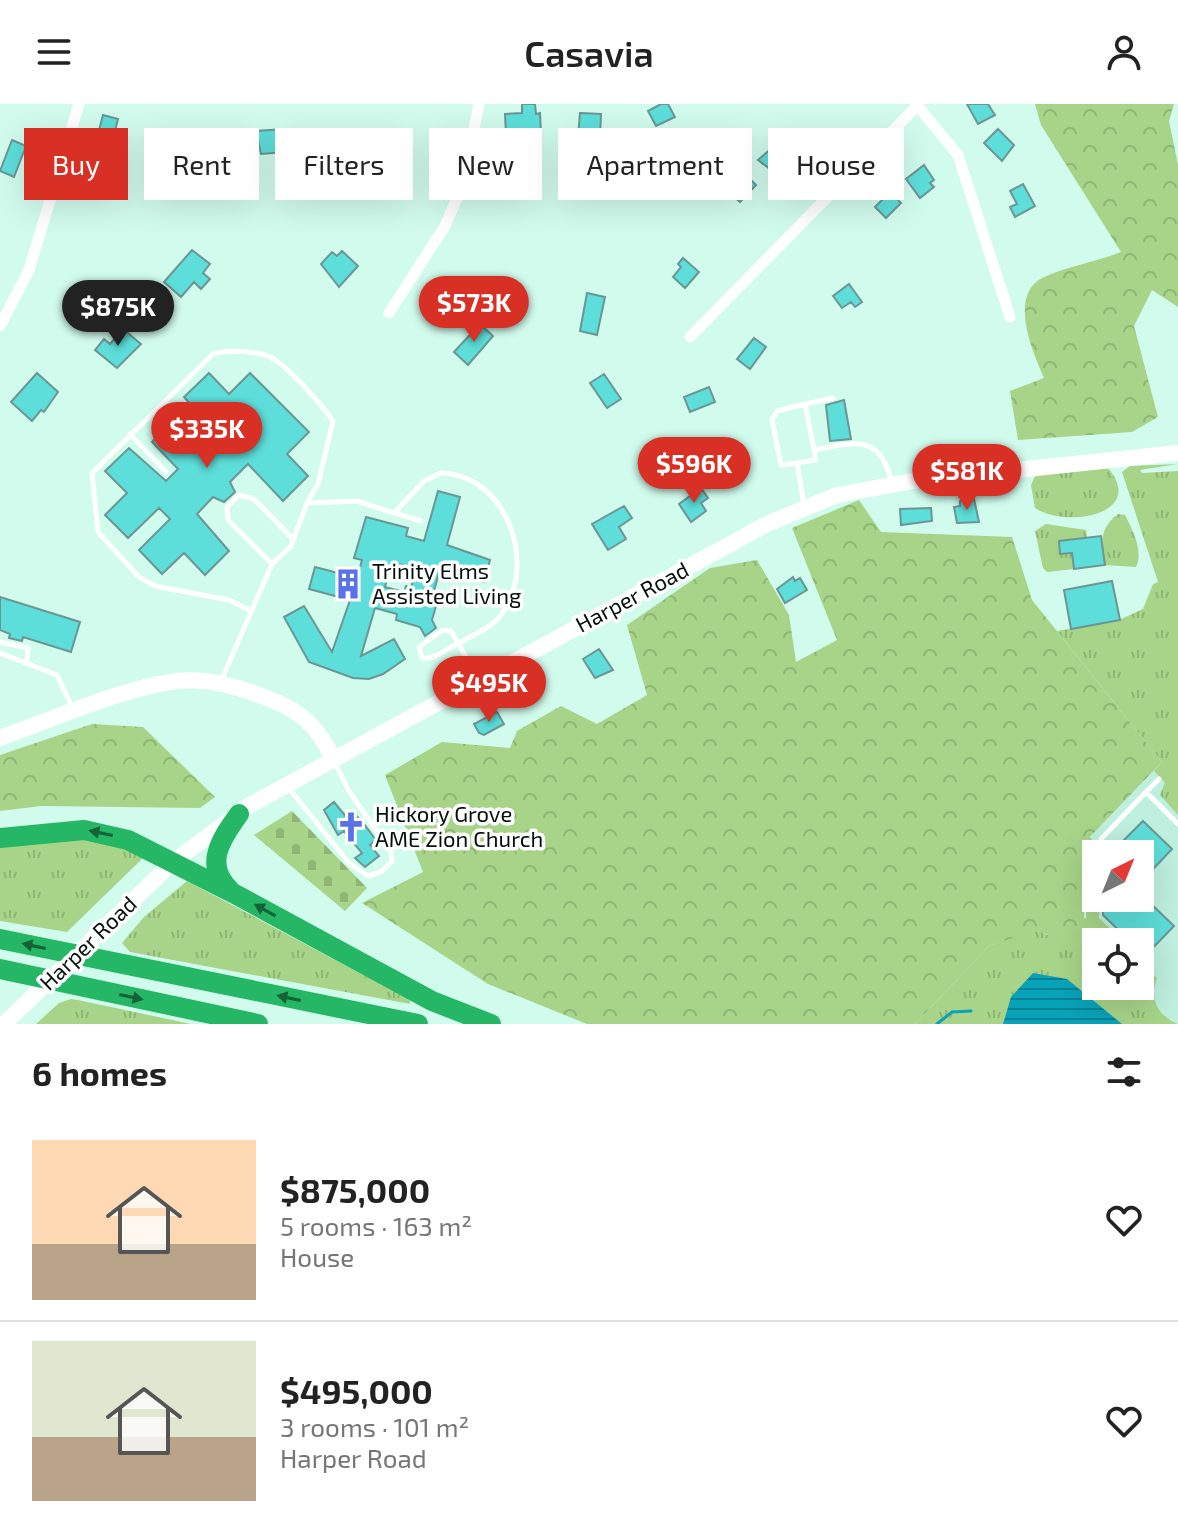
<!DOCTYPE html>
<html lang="en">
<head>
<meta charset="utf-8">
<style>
  :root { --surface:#fff; --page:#f6f6f6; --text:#222; --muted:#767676; --line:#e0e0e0; --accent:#d93025 }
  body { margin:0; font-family:"Exo 2",sans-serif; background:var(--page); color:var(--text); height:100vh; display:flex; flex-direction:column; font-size:30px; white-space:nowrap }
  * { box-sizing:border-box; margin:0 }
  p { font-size:26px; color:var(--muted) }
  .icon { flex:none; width:44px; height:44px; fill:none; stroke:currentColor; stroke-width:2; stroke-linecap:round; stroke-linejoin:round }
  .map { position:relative; height:920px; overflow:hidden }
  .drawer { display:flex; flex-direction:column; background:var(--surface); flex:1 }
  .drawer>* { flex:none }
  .hud { position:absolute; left:24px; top:24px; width:1130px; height:72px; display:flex; gap:16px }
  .needle { width:52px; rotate:43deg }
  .tools { position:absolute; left:1082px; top:736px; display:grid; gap:16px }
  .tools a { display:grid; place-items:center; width:72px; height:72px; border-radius:0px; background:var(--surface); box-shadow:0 8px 32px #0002; font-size:40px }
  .price { position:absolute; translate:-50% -68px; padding:0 18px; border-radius:28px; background:var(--accent); color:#fff; font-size:26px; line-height:52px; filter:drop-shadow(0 2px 4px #0008) }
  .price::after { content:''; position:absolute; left:50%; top:48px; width:24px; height:18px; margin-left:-12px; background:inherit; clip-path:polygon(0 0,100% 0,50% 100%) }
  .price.selected { background:#222; color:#fff }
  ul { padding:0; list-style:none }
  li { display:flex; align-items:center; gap:24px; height:200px; padding:0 32px }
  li+li { border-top:2px solid var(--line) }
  li span { display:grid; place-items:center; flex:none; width:224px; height:160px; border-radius:0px; color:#555 }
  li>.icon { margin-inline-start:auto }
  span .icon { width:96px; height:96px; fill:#fffc; stroke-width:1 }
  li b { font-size:34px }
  h2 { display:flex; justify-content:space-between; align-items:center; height:96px; padding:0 32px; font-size:34px }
  .tag { padding:0 28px; border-radius:0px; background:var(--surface); box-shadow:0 8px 32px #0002; font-size:28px; line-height:72px }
  .tag.selected { background:var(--accent); color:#fff }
  header { display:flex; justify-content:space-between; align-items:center; height:104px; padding:0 32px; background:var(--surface); font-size:36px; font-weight:600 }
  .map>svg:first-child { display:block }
  .built { fill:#beefdf; fill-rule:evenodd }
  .grass { fill:url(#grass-tufts) }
  .forest { fill:url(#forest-crowns) }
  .cemetery { fill:url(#cemetery-stones) }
  .water { fill:url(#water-rules) }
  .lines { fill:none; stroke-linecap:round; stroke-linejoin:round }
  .stream { stroke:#09a3b9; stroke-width:3 }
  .building { fill:#5ddeda; stroke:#6b9694; stroke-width:2; fill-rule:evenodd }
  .lane { stroke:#fff; stroke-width:5 }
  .street { stroke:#fff; stroke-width:11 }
  .secondary { stroke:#fff; stroke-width:16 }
  .highway { stroke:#25b666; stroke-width:20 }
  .oneway { fill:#146238 }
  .labels { text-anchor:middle; stroke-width:7; stroke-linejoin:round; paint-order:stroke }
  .poi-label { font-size:22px; fill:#020f0b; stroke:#fff; text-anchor:start }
  .street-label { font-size:22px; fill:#020f0b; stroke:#fff }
</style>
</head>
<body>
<header><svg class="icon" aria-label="menu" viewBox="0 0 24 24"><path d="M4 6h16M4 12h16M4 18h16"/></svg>Casavia<svg class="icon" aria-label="person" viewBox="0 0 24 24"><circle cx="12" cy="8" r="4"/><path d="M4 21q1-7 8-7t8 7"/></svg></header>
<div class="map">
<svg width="1178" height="920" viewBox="0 0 1178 920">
  <defs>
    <pattern id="grass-tufts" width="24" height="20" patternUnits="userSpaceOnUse" patternTransform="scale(2)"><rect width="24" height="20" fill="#a7d488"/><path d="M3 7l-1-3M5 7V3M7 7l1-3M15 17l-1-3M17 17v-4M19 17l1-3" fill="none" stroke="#8eb574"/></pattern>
    <pattern id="forest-crowns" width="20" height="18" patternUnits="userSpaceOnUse" patternTransform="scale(2)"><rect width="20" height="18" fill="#a7d488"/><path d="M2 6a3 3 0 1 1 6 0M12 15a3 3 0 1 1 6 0" fill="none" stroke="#8eb574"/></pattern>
    <pattern id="cemetery-stones" width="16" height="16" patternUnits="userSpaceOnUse" patternTransform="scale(2)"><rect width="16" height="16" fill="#a7d488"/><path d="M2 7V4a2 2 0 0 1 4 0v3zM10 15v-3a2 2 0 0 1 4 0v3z" fill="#8eb574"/></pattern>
    <pattern id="water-rules" width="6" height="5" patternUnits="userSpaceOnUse" patternTransform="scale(2)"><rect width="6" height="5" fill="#09a3b9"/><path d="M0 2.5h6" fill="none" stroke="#078395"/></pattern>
  </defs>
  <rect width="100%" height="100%" fill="#d1fbed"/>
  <path class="built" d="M1178 642V920L1167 919 1151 899 1140 863V838H1117L1087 806 1085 738ZM1096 750H1140V794H1096Z"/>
  <path class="grass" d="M1178 360 1140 366 1142 369 1178 367V711L1160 691 1165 679 1154 667 1162 658 1057 527 1119 516 1143 505 1153 480 1158 478 1122 368 1130 362Z
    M1108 364C1147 410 1067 425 1035 404L1031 381 1036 370Z
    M1118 410 1125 411C1132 425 1144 447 1136 463L1105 461C1102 437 1098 426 1118 410Z
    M1046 420 1086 426 1087 434 1059 438 1061 450 1072 449 1074 465 1047 468 1043 464 1035 427Z
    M71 733 114 739 144 753 67 828 0 817V742Z
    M1089 733 1092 735 1089 739 1096 747 1101 744 1106 749 1096 750 1093 803H1099V814L1124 838H1096V882H1140V854L1144 863 1157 874C1149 895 1158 912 1178 920H915L989 842 1036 825 1047 831 1086 814 1085 738Z
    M187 777 410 896V900L130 848 122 839 144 813Z
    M71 895 78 896 191 920H36L59 899Z"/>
  <path class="forest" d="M1035 0H1174L1169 17 1178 61V203L1152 186 1134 222 1158 313 1132 328 1018 336 1010 287 1044 274C1033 249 1007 190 1044 173 1068 162 1096 158 1121 148L1041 21Z
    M859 396 881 428 1012 433 1032 496 1162 658 1085 738 1084 829 1068 839 1036 826 989 842 915 920H587L488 880 362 799 423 768 385 671 442 638 510 644 517 627 561 602 597 620 647 591 627 521 710 464 757 456 789 511 796 558 837 536 792 424Z
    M92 620 143 623 215 693 200 704 41 702 0 707V651Z"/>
  <path class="cemetery" d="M292 707 367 784 345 807 254 731Z"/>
  <path class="water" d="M1033 869 1067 875 1122 920H1003L1011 893Z"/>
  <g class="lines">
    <path class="stream" d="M937 920 952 908 971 907"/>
  </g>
  <path class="building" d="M522 0H535L536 10 540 9 541 30 506 32 505 10 522 9Z
    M661 0H668L675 13 656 22 648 7Z
    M967 0H988L995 11 978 20Z
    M580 9 601 10 600 33 578 32Z
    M103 11 118 15 113 35 98 30Z
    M284 25 286 48 261 50 256 27Z
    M998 25 1014 41 1002 57 984 39Z
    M782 35 800 52 780 73 758 56Z
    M12 36 26 42 14 73 0 67Z
    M220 46 228 65 204 75 196 56Z
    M169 49 176 70 152 79 146 61Z
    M924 61 934 76 930 79 934 83 920 94 906 75Z
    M741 66 756 81 740 98 728 87 737 78 733 74Z
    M1023 80 1035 102 1015 113 1010 103 1017 100 1010 87Z
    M890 88 901 99 886 114 875 103Z
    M192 146 210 160 203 169 210 175 201 185 194 178 181 193 164 178Z
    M342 147 358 162 339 183 321 160 332 148 337 152Z
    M683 154 699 168 685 184 673 173 681 163 678 160Z
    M849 180 862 198 855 203 851 198 842 204 833 192Z
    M587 189 605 193 597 231 580 227Z
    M480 220 493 232 468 261 454 248Z
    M123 225 141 240 117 264 95 246 104 235 110 240Z
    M754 234 766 243 750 265 737 255Z
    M37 269 58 288 44 308 41 306 32 317 11 298Z
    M209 269 229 290 250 269 309 328 287 350 308 372 283 397 248 360 230 378 235 388 224 398 213 393 197 410 229 447 205 471 184 449 162 470 139 446 170 415 159 404 128 434 105 411 127 389 105 367 129 344 166 377 178 365 152 338 175 314 202 342 216 329 184 293Z
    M604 270 621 295 607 304 590 279Z
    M709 283 715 298 690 308 684 293Z
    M844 296 851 335 830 337 826 301Z
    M701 384 708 394 701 399 706 407 691 418 679 400Z
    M438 387 460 393 447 441 490 456 484 478 440 466 433 490 439 492 432 516 436 524 425 532 420 523 396 516 397 510 375 504 361 552 394 535 405 555 383 570 369 575 353 574 309 558 284 513 304 502 332 548 350 496 309 485 315 463 357 474 362 456 354 454 366 413 408 424 406 432 424 437ZM398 460 416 465 411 484 406 482 404 488 385 483 390 464 397 466Z
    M974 395 979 418 957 419 954 403 960 402V397Z
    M624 402 632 414 619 423 626 435 608 446 592 420Z
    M931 404 932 417 901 421 900 405Z
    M1101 432 1105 461 1074 465 1072 449 1060 450 1059 437Z
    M793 473 795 477 800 474 807 486 785 499 777 485Z
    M1112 477 1120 516 1071 525 1064 486Z
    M0 493 80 518 71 548 23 533 22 537 9 534 10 530 0 526Z
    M599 545 613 566 595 574 583 555Z
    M497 608 504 620 484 631 479 629 474 620Z
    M334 698 347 714 355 710 359 715 355 718 361 716 376 736 370 741 379 752 365 763 355 754 362 749 344 727 338 731 324 706Z
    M1143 717 1172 745 1140 779V750H1110Z
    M1103 794H1145L1174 822 1145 852 1140 847V838H1131L1103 811Z"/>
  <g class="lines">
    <path class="lane" d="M805 300 833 294
      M130 330 166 368
      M815 346C856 338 880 329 892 379
      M797 359 816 356 805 300 777 307 772 316 781 361 797 359 804 401
      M395 409 421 417
      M272 460 228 416 227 403 239 391 254 395 293 435
      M251 507 229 496 155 482 139 473 98 428 92 369 213 250C226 245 257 247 270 253 286 260 323 302 333 317L318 380 307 399
      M0 538 28 544 27 558
      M0 549 57 571 73 605
      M221 577 272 460 291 442 307 399 357 397 394 409 424 377 441 369C508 371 538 461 501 511 492 524 469 533 455 541 445 546 433 556 422 554L419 543 443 526 451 527 479 575
      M287 682 349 759 368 772 381 768 392 757 391 748 349 687 335 659
      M1146 688 1159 675
      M1101 735 1146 688 1178 720"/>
    <path class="street" d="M916 0 958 51 1010 213
      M389 209 445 122 463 80 479 0
      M0 222 29 166 79 0
      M690 233 917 2"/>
    <path class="secondary" d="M0 634C53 615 123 584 177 577 204 574 231 581 256 590 295 603 315 617 333 654
      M4 920 173 758 250 701 767 420 837 391 913 377 1178 349"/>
    <path class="highway" d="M0 734 84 726 128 736 233 789 432 897 491 920
      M230 786C203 761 221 735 239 710
      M0 835 418 920
      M0 865 258 920"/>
  </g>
  <defs><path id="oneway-solid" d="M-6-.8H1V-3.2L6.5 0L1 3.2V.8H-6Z" transform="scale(2)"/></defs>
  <g class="oneway">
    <use href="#oneway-solid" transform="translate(101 729) rotate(-168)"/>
    <use href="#oneway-solid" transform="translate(265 806) rotate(-151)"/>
    <use href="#oneway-solid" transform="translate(34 842) rotate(-168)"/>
    <use href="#oneway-solid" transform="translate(131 893) rotate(12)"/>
    <use href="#oneway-solid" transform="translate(289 894) rotate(-168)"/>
  </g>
  <defs>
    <g id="building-bare" transform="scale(2.4)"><path d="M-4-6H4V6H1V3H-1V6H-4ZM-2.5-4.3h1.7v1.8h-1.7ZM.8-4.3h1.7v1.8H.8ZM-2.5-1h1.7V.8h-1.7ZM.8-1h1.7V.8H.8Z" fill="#5a72e8" stroke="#fff" stroke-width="2.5" paint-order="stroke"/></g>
    <g id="church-bare" transform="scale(2.4)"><path d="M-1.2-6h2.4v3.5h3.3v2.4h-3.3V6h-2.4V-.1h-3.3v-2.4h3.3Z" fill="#5a72e8" stroke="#fff" stroke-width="2.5" paint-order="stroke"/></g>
  </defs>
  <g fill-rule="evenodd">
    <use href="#building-bare" x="348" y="480"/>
    <use href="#church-bare" x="351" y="723"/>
  </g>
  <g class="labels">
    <g class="poi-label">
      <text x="372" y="475">Trinity Elms<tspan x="372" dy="25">Assisted Living</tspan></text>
      <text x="375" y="718">Hickory Grove<tspan x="375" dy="25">AME Zion Church</tspan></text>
    </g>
    <g class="street-label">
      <text transform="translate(632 493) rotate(-28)" y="8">Harper Road</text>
      <text transform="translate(88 839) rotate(-44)" y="8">Harper Road</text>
    </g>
  </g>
</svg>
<div class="tools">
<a><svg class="needle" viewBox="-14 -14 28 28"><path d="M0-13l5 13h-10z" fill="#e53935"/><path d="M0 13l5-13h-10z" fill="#767676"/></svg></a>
<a><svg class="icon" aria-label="locate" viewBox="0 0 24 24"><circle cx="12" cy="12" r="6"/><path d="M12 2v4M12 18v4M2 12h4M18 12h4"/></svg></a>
</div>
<b class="price" style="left:474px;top:240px">$573K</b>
<b class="price selected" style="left:118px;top:244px">$875K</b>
<b class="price" style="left:207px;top:366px">$335K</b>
<b class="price" style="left:694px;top:401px">$596K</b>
<b class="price" style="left:967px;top:408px">$581K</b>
<b class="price" style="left:489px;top:620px">$495K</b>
<div class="hud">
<a class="tag selected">Buy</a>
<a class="tag">Rent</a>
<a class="tag">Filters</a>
<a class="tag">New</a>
<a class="tag">Apartment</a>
<a class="tag">House</a>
</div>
</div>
<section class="drawer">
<h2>6 homes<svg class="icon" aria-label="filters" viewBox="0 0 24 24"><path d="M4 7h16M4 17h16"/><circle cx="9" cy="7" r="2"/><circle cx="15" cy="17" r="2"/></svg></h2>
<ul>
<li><span style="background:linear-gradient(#ffd9b3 65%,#b9a48a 0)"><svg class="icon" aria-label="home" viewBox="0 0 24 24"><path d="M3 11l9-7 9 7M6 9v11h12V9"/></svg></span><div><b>$875,000</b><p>5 rooms · 163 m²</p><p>House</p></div><svg class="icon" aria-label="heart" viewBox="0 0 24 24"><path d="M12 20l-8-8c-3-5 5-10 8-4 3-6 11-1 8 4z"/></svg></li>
<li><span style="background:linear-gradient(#dfe7d0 60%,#b9a48a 0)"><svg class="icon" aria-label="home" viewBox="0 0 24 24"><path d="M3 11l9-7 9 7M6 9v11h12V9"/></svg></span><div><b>$495,000</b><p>3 rooms · 101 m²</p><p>Harper Road</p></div><svg class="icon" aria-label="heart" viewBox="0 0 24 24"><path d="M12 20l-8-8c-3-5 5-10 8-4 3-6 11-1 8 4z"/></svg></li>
</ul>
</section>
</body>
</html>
